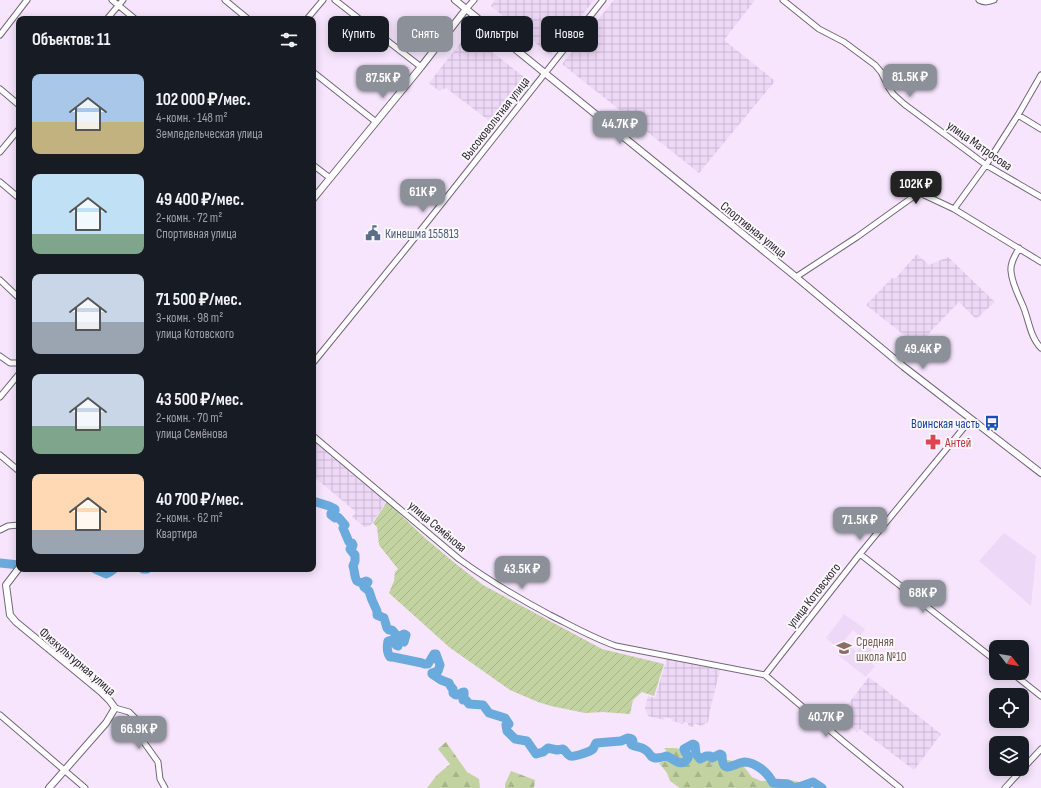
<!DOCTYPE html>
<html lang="ru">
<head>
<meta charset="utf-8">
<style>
  :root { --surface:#171b24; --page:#20242c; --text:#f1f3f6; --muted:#9ea1a6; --accent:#8c9099 }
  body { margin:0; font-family:"Sofia Sans Condensed",sans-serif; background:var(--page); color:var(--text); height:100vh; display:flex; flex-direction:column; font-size:15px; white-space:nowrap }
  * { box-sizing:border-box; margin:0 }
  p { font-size:13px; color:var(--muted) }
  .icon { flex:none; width:22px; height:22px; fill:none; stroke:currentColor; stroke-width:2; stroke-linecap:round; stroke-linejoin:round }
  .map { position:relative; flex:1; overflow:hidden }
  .side { position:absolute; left:16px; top:16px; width:300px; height:556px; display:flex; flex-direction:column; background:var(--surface); border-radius:8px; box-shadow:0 2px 10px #0003 }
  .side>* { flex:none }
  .top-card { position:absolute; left:328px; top:16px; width:380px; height:36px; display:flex; gap:8px }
  .needle { width:26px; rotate:121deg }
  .controls { position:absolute; left:989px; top:640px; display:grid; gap:8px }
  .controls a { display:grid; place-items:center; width:40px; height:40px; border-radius:8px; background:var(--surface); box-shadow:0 2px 10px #0003; font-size:20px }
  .price { position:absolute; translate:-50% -34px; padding:0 9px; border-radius:8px; background:var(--accent); color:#fff; font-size:13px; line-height:26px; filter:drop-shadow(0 1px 2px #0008) }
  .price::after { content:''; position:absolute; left:50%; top:24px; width:12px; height:9px; margin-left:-6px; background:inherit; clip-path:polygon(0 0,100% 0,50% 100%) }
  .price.active { background:#222; color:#fff }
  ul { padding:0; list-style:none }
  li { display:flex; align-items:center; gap:12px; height:100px; padding:0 16px }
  li span { display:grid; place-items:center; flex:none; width:112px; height:80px; border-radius:8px; color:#555 }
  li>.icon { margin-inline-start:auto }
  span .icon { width:48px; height:48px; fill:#fffc; stroke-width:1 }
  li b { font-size:17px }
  h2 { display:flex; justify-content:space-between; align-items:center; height:48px; padding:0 16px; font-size:17px }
  .chip { padding:0 14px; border-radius:8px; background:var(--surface); box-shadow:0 2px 10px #0003; font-size:14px; line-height:36px }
  .chip.active { background:var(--accent); color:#fff }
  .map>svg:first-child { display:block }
  .built { fill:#edd8f7 }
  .industrial { fill:url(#industrial-grid) }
  .forest { fill:url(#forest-firs) }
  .garden { fill:url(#garden-furrows) }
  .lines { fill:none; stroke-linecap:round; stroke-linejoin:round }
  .river { stroke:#6baadd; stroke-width:9 }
  .minor-casing { stroke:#74657a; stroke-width:7 }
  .tertiary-casing { stroke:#74657a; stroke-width:8 }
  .minor { stroke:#fff; stroke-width:5 }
  .tertiary { stroke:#fff; stroke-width:6 }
  .labels { text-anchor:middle; stroke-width:4; stroke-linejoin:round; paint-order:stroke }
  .street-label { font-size:13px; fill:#2c262f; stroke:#fbf8fd }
  .service-label { font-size:13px; fill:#4e5e75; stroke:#fbf8fd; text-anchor:start }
  .transit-label { font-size:13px; fill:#164399; stroke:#fbf8fd; text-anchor:end }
  .health-label { font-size:13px; fill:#be3a42; stroke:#fbf8fd; text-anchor:start }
  .education-label { font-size:13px; fill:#785e54; stroke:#fbf8fd; text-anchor:start }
</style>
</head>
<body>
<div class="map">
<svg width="1041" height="788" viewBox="0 0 1041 788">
  <defs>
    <pattern id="industrial-grid" width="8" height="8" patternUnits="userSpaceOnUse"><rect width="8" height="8" fill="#edd8f7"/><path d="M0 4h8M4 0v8" fill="none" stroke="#cbb9d4"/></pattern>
    <pattern id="forest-firs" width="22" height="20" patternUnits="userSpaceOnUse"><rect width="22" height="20" fill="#c3d2a1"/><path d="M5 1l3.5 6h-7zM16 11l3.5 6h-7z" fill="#a8b48b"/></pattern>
    <pattern id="garden-furrows" width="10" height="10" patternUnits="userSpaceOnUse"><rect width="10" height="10" fill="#c3d2a1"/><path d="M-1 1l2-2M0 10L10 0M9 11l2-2" fill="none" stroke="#a8b48b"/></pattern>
  </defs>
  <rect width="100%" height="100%" fill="#f6e5fd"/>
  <path class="built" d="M1004 533 1036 556 1031 606 979 561Z
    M844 614 865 629 860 636 853 630 844 641 857 652 867 638 876 644 866 658 875 666 866 677 838 655 841 651 826 638Z"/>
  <path class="industrial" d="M495 0H594L550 55 491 6Z
    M614 0H755L724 40 775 81 699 173 562 64Z
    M468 33 529 81 495 125 446 88 439 91 429 83Z
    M917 254 929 265 948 257 995 302 976 319 959 302 930 332 929 334 918 346 866 305 892 278H896Z
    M313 439 387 501 370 526 365 527 352 517 356 512 318 480 313 478Z
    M667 658 720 670 711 706 708 722 701 726 694 723 693 727 688 726V723L684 722 683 724 672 721 673 719 665 717 664 720 648 716 645 708 648 696 655 698Z
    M869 677 941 734 914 770 860 729 857 732 838 717Z"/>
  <path class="forest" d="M446 742 467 772 479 779 480 788H427L437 775 450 764 438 749Z
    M664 748H675L707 755 741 763 752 777 761 781 786 779 807 784 812 788H680L670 781 667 773 659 763 673 759Z
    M511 771 535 780 534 788H505V784Z"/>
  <path class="garden" d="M387 502 425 538 456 564 483 585 602 649 664 664 654 696 642 692 633 700 630 714 603 712 585 713 551 706 538 702 510 690 449 647 389 593 394 581 395 572 398 569 379 545 377 527 373 523Z"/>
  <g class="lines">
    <path class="river" d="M313 501 329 506 335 509V511L331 513V515L335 518 338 517 345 525 343 528 349 542 352 543 353 545 352 548 350 549 353 553 355 555V561L353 566C355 571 354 577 357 581L362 583 366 581 368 582 365 585 364 587 369 591 372 600 377 611V615L384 618 387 628 389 630H392L398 637 404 634 406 635 404 642 399 640 398 646 396 645 395 642 392 640 388 641C387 646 387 653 390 657H393L422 663 424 664H428L434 654H436L440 665 438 671 432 673V674L441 680 449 683 451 687 453 689V693C458 698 460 692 464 692V695L463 699V700H466L469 704 483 705 489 713 505 718 509 724 506 725 507 731 515 739 527 741 536 754 543 752 548 748 557 750 563 749C566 751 567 755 570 756 574 757 590 752 593 749 594 747 595 745 596 743L621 741 628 738C631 738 633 739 633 742L631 744 632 745C636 747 641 747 644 749 648 751 649 753 651 756 655 760 662 757 667 756 675 760 682 768 688 758V756L685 752 684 749 693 744 695 745 696 754 700 759 706 756H710L712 758 720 754 722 755C722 777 735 762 745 762 757 763 768 773 773 783L788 784 794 788
      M0 563 19 565
      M95 569 106 574 110 572 114 569
      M143 569H147
      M796 788 813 782 822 788"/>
    <g class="minor-casing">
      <path id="minor" d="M112 0 135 19
        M225 0 248 19
        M335 0 421 67
        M783 0 819 29 844 42 875 65 881 72 889 88 893 94 904 104 986 165 1041 197
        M979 0C985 3 988 2 994 0
        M466 9 474 0
        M107 19 123 0
        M307 19 323 0
        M0 35 27 0
        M313 72 376 122
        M0 89 19 105
        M1018 115 1041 129
        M0 152 19 129
        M313 165 330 178
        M0 182 19 198
        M954 209 986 165 1018 115 1041 75
        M1019 248C1015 256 1010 263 1011 271 1012 284 1018 294 1023 306 1029 320 1030 337 1041 348
        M796 277 857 237 917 194H922L954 209 1041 262
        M0 280 19 298
        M0 356 10 363H19
        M313 363 409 245 603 0
        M0 397 19 374
        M313 436 459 559C488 580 518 598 550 615 572 626 593 638 616 646L765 675 845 743 900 788
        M0 455 19 471
        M0 530 8 526 19 525
        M860 554 996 661
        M1012 673 1041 696
        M765 675 860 554 971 419
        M115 708 129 712 135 718 139 724 143 741 158 762 160 779 165 788
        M0 715 85 788
        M1005 788 1041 749"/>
    </g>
    <g class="tertiary-casing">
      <path id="tertiary" d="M455 0 796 277 904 367 1041 473
        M313 199 421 67 466 9
        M19 568 6 585 10 615 16 622 101 692 110 701 115 708 106 723 49 788"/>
    </g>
    <use href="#minor" class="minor"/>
    <use href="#tertiary" class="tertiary"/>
  </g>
  <defs>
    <g id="civic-bare" transform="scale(1.2)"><path d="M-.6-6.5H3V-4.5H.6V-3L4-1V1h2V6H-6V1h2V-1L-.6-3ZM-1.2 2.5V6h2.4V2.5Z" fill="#5c6f8a" stroke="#fbf8fd" stroke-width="2.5" paint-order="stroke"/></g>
    <g id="bus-bare" transform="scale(1.2)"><path d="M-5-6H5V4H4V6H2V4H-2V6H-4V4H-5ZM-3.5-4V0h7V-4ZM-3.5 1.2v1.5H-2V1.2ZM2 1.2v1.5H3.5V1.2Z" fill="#1a4fb4" stroke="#fbf8fd" stroke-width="2.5" paint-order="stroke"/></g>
    <g id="pharmacy-bare" transform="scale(1.2)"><path d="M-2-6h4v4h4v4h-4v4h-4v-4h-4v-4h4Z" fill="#e0444e" stroke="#fbf8fd" stroke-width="2.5" paint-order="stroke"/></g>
    <g id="school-bare" transform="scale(1.2)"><path d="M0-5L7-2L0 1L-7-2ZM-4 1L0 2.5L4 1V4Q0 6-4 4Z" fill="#8d6e63" stroke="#fbf8fd" stroke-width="2.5" paint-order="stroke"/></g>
  </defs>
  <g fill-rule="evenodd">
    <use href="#civic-bare" x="373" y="233"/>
    <use href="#bus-bare" x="992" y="423"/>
    <use href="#pharmacy-bare" x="933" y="442"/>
    <use href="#school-bare" x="844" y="648"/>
  </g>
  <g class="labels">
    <g class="street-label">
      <text transform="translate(495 118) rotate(-52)" y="5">Высоковольтная улица</text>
      <text transform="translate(980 145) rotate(35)" y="5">улица Матросова</text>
      <text transform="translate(754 229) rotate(39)" y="5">Спортивная улица</text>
      <text transform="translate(438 526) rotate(40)" y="5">улица Семёнова</text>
      <text transform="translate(813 595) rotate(-52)" y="5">улица Котовского</text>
      <text transform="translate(78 661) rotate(41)" y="5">Физкультурная улица</text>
    </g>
    <g class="service-label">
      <text x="385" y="238">Кинешма 155813</text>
    </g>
    <g class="transit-label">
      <text x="980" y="428">Воинская часть</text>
    </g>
    <g class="health-label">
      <text x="945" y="447">Антей</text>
    </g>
    <g class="education-label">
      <text x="856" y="646">Средняя<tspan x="856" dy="15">школа №10</tspan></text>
    </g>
  </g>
</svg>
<div class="controls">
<a><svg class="needle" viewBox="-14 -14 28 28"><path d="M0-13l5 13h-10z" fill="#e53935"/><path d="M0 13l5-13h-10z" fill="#9ea1a6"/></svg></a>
<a><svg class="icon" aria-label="locate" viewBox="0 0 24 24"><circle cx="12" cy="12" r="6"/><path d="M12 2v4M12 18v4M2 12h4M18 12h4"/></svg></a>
<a><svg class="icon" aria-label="layers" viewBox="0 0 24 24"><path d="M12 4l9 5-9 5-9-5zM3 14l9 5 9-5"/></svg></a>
</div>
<b class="price" style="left:910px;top:98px">81.5K ₽</b>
<b class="price" style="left:383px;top:99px">87.5K ₽</b>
<b class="price" style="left:620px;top:145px">44.7K ₽</b>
<b class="price active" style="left:916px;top:205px">102K ₽</b>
<b class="price" style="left:423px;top:213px">61K ₽</b>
<b class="price" style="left:923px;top:370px">49.4K ₽</b>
<b class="price" style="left:860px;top:541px">71.5K ₽</b>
<b class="price" style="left:522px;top:590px">43.5K ₽</b>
<b class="price" style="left:923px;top:614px">68K ₽</b>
<b class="price" style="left:826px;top:738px">40.7K ₽</b>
<b class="price" style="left:139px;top:750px">66.9K ₽</b>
<div class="top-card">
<a class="chip">Купить</a>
<a class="chip active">Снять</a>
<a class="chip">Фильтры</a>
<a class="chip">Новое</a>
</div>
<section class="side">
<h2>Объектов: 11<svg class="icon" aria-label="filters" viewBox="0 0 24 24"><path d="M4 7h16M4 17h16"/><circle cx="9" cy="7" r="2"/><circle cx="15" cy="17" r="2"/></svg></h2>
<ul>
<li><span style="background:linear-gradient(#a9c7e8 60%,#c2b280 0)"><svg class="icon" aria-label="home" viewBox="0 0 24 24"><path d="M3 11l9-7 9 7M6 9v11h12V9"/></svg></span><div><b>102 000 ₽/мес.</b><p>4-комн. · 148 m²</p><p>Земледельческая улица</p></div></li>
<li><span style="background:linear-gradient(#bfe0f5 75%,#7fa58c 0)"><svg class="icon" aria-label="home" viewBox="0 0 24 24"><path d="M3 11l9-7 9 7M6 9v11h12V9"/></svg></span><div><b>49 400 ₽/мес.</b><p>2-комн. · 72 m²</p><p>Спортивная улица</p></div></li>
<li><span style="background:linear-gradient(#c9d6e8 60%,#9aa5b1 0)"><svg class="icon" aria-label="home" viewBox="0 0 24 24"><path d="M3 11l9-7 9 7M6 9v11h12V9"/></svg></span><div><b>71 500 ₽/мес.</b><p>3-комн. · 98 m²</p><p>улица Котовского</p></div></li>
<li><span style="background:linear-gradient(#c9d6e8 65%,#7fa58c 0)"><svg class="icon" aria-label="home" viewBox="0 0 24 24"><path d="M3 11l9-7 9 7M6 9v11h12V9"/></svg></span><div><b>43 500 ₽/мес.</b><p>2-комн. · 70 m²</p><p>улица Семёнова</p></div></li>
<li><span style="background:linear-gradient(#ffd9b3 70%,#9aa5b1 0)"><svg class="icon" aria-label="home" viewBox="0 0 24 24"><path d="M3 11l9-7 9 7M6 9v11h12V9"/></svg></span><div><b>40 700 ₽/мес.</b><p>2-комн. · 62 m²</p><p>Квартира</p></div></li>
</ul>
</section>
</div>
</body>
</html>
